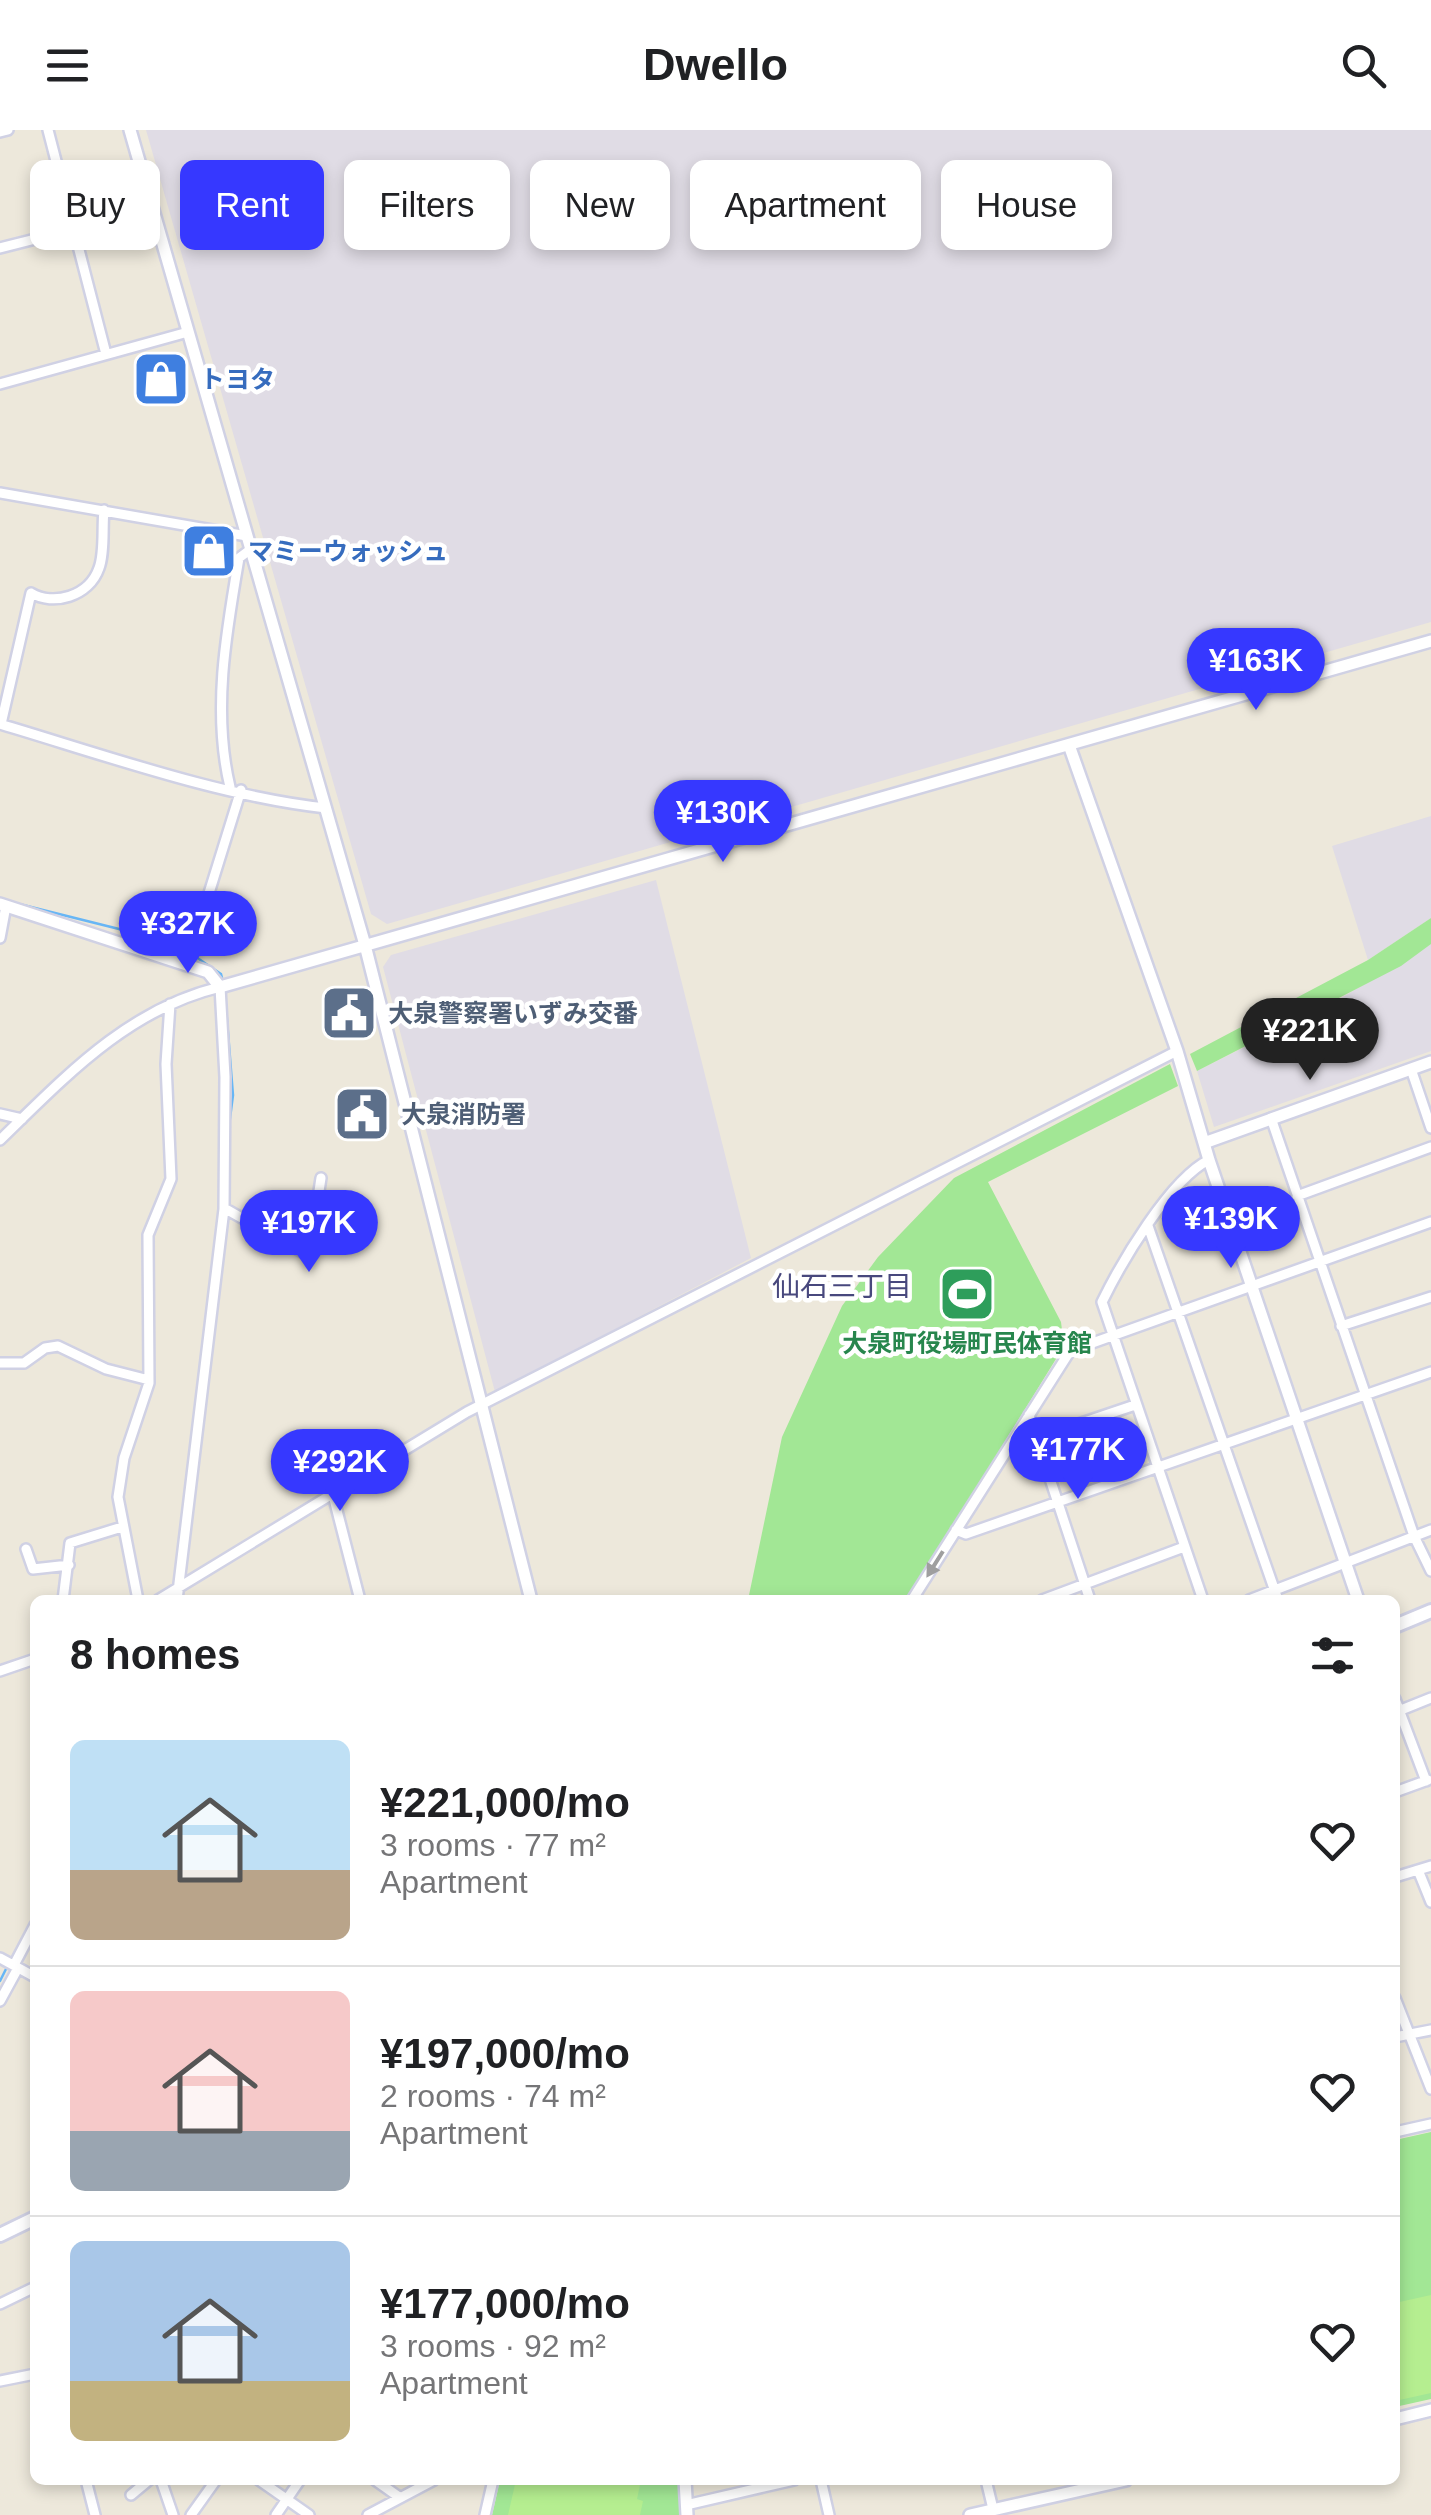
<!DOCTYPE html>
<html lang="en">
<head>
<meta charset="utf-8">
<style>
  :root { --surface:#fff; --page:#f6f6f6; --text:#202124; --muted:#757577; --line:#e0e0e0; --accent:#3638ff }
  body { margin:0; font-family:Arial,"Noto Sans JP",sans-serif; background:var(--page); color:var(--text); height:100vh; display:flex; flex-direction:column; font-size:38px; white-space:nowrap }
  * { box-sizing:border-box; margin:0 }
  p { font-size:32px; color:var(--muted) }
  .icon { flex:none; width:55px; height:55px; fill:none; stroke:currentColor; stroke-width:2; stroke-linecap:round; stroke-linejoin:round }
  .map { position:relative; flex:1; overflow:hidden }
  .side { position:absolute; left:30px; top:1465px; width:1370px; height:890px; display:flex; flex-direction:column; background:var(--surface); border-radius:15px; box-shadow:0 5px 15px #0003 }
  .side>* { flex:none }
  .hud { position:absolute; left:30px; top:30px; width:1372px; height:90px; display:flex; gap:20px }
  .price { position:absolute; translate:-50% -85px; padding:0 22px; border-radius:35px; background:var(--accent); color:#fff; font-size:32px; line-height:65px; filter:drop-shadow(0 2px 5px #0008) }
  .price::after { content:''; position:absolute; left:50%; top:60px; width:30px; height:22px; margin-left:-15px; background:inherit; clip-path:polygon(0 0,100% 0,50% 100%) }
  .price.selected { background:#222; color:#fff }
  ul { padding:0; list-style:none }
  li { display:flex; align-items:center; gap:30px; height:250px; padding:0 40px }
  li+li { border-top:2px solid var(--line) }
  li span { display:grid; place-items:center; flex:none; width:280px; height:200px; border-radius:15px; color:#555 }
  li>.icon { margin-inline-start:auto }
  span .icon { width:120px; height:120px; fill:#fffc; stroke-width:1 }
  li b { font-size:42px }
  h2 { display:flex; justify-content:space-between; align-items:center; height:120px; padding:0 40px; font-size:42px }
  .chip { padding:0 35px; border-radius:15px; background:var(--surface); box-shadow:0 5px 15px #0003; font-size:35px; line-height:90px }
  .chip.selected { background:var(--accent); color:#fff }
  header { display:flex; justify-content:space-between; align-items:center; height:130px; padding:0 40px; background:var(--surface); font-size:45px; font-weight:700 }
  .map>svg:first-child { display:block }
  .industrial { fill:#e0dce5 }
  .green { fill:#a2e795 }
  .pitch { fill:#b5ee90 }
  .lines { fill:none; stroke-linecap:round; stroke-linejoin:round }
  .stream { stroke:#68b6f5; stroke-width:2.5 }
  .minor-casing { stroke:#d0d1e4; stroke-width:14 }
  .tertiary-casing { stroke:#d0d1e4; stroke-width:16 }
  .secondary-casing { stroke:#d0d1e4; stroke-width:18 }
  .minor { stroke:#fff; stroke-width:9 }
  .tertiary { stroke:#fff; stroke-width:11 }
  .secondary { stroke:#fff; stroke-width:12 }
  .oneway { fill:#9f9f9f }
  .labels { text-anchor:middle; stroke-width:9; stroke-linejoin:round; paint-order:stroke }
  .shop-label { font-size:25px; font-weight:bold; fill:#366cbe; stroke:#fff; text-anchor:start }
  .service-label { font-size:25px; font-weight:bold; fill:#4e5e75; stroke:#fff; text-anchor:start }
  .leisure-label { font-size:25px; font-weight:bold; fill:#27864d; stroke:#fff }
  .neighbourhood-label { font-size:28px; fill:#48487d; stroke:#fff }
</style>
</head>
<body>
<header><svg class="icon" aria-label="menu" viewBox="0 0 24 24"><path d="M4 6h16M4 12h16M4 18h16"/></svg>Dwello<svg class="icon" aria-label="search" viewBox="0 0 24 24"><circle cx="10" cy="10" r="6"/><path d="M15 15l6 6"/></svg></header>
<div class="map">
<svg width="1431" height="2385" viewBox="0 0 1431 2385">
  <rect width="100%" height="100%" fill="#ede8db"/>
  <path class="industrial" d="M146 0H1431V492L387 794 371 784Z
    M1431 686V788L1368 830 1332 716Z
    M656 750 751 1128 495 1262 383 837 391 825Z
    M1431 814V921L1214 997 1197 941 1336 871Z"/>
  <path class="green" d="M1431 788V814L1401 836 1197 941 1190 924 1368 830Z
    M1170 934 1178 956 988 1052 1061 1192 1064 1216 907 1470H748L782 1307 842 1176 878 1127 954 1048Z
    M1431 2002V2269L1395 2277V2010Z
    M500 2350H678L680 2385H492Z"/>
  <path class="pitch" d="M1431 2165V2263L1395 2271V2173Z
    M516 2350H641L637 2369 643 2371 640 2385H508Z"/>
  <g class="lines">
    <path class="stream" d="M11 772 127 801 186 822
      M193 825 221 844 223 852
      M225 865 233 965 229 996
      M215 1116 220 1074
      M12 1828 35 1785
      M0 1851 8 1835"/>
    <g class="minor-casing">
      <path id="minor" d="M48 0 106 224
        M0 2 8 0
        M0 118 75 99
        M0 254 188 202
        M0 363 247 406
        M0 594C101 624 222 667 326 678
        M1 594 31 463C53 476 89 467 99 438 105 422 102 398 104 380
        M230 657C212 582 226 503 239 428L251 419
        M0 808 6 776
        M187 834 241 660
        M1411 939 1431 998
        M0 984 22 989
        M1271 988 1414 1406 1431 1441
        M0 1010C65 947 128 879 220 857L225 947 224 1079 177 1470
        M1297 1066 1431 1017
        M224 1078 309 1126 321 1048
        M1148 1096 1278 1470
        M1341 1196 1431 1167
        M0 1233H24L45 1218 58 1216 106 1239 149 1250
        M1029 1285 1090 1470
        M1037 1308 1135 1275
        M333 1365 360 1470
        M956 1400 966 1404 1431 1242
        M26 1419 33 1439 69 1435
        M63 1470 70 1413 122 1397
        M138 1470 118 1367 124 1328 149 1253 148 1105 171 1049 166 934 170 874
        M158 1470 467 1282 1177 921
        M912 1470 1070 1221 1431 1092
        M1042 1470 1184 1417
        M1203 1470 1102 1172C1121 1133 1170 1049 1209 1030
        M1249 1470 1431 1400
        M0 1541 35 1529
        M1395 1569 1426 1651
        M1396 1582 1431 1568
        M1395 1662 1428 1650
        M1418 1740 1431 1772
        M1395 1747 1431 1736
        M0 1828 35 1847
        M14 1835 35 1795
        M1395 1868 1431 1959
        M0 1871 18 1838
        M1395 1907 1431 1900
        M1395 2002 1431 1994
        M0 2174 35 2157
        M0 2251 35 2244
        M86 2350 95 2385
        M161 2350 173 2385
        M259 2350 309 2385
        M375 2350 399 2367
        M821 2350 829 2385
        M986 2350 993 2379
        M131 2365 149 2350
        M686 2375 794 2350
        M191 2385 216 2350
        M276 2385 300 2350
        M368 2385 434 2350
        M485 2385 493 2350"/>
    </g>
    <g class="tertiary-casing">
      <path id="tertiary" d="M130 0 365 815 531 1470
        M1069 615 1177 921 1209 1030 1358 1470
        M0 774 208 842 220 857 1431 511
        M1204 1013 1431 932
        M1395 2289 1431 2280
        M685 2350 687 2385
        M970 2385 1126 2350"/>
    </g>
    <g class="secondary-casing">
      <path id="secondary" d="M1395 1496 1431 1481
        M0 2105 35 2088"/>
    </g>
    <use href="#minor" class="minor"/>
    <use href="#tertiary" class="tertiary"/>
    <use href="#secondary" class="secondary"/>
  </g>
  <defs><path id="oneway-solid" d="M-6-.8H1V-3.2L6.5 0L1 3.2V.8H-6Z" transform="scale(2.5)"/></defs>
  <use class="oneway" href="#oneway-solid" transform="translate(935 1434) rotate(122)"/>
  <defs>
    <g id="shop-square" transform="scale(2.875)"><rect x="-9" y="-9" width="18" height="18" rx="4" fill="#3f7fe0" stroke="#fff"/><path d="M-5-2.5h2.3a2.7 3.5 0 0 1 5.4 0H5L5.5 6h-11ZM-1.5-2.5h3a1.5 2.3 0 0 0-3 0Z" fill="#fff"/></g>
    <g id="civic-square" transform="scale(2.875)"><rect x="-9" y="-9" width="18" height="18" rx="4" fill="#5c6f8a" stroke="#fff"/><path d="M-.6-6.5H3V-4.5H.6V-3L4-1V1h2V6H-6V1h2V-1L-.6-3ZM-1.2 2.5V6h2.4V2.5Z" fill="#fff"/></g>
    <g id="stadium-square" transform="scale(2.875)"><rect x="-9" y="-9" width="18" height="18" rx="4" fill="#2e9e5b" stroke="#fff"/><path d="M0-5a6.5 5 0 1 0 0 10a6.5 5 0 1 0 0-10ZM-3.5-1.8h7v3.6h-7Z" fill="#fff"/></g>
  </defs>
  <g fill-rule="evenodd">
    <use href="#shop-square" x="161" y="249"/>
    <use href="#shop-square" x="209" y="421"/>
    <use href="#civic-square" x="349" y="883"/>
    <use href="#civic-square" x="362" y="984"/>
    <use href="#stadium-square" x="967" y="1164"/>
  </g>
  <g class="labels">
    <g class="shop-label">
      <text x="200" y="258">トヨタ</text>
      <text x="248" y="430">マミーウォッシュ</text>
    </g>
    <g class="service-label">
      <text x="388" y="892">大泉警察署いずみ交番</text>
      <text x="401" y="993">大泉消防署</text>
    </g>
    <g class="leisure-label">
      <text x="967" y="1222">大泉町役場町民体育館</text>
    </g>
    <g class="neighbourhood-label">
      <text x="842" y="1166">仙石三丁目</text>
    </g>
  </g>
</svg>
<b class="price" style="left:1256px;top:583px">¥163K</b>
<b class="price" style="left:723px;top:735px">¥130K</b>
<b class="price" style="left:188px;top:846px">¥327K</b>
<b class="price selected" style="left:1310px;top:953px">¥221K</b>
<b class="price" style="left:1231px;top:1141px">¥139K</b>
<b class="price" style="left:309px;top:1145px">¥197K</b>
<b class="price" style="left:1078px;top:1372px">¥177K</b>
<b class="price" style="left:340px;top:1384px">¥292K</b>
<div class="hud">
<a class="chip">Buy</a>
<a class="chip selected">Rent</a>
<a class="chip">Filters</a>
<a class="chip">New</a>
<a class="chip">Apartment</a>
<a class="chip">House</a>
</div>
<section class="side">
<h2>8 homes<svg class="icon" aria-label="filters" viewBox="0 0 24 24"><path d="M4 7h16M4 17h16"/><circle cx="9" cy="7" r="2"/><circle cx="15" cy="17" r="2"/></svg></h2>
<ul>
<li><span style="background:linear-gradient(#bfe0f5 65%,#b9a48a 0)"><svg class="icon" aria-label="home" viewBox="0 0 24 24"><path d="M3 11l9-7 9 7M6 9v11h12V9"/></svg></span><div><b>¥221,000/mo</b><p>3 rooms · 77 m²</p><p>Apartment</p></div><svg class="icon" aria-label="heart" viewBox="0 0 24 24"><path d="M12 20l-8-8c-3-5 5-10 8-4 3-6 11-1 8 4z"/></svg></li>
<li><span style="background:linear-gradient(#f6c9c9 70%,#9aa5b1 0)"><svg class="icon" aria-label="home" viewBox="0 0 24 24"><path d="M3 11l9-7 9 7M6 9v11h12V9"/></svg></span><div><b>¥197,000/mo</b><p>2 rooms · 74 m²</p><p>Apartment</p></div><svg class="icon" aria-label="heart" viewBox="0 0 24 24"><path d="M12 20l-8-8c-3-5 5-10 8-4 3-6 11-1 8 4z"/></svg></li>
<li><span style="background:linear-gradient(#a9c7e8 70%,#c2b280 0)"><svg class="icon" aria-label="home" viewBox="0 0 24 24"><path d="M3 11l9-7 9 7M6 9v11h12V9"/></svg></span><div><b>¥177,000/mo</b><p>3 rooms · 92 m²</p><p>Apartment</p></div><svg class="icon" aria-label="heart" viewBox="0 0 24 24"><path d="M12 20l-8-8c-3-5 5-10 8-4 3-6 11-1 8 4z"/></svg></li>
</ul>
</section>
</div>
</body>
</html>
